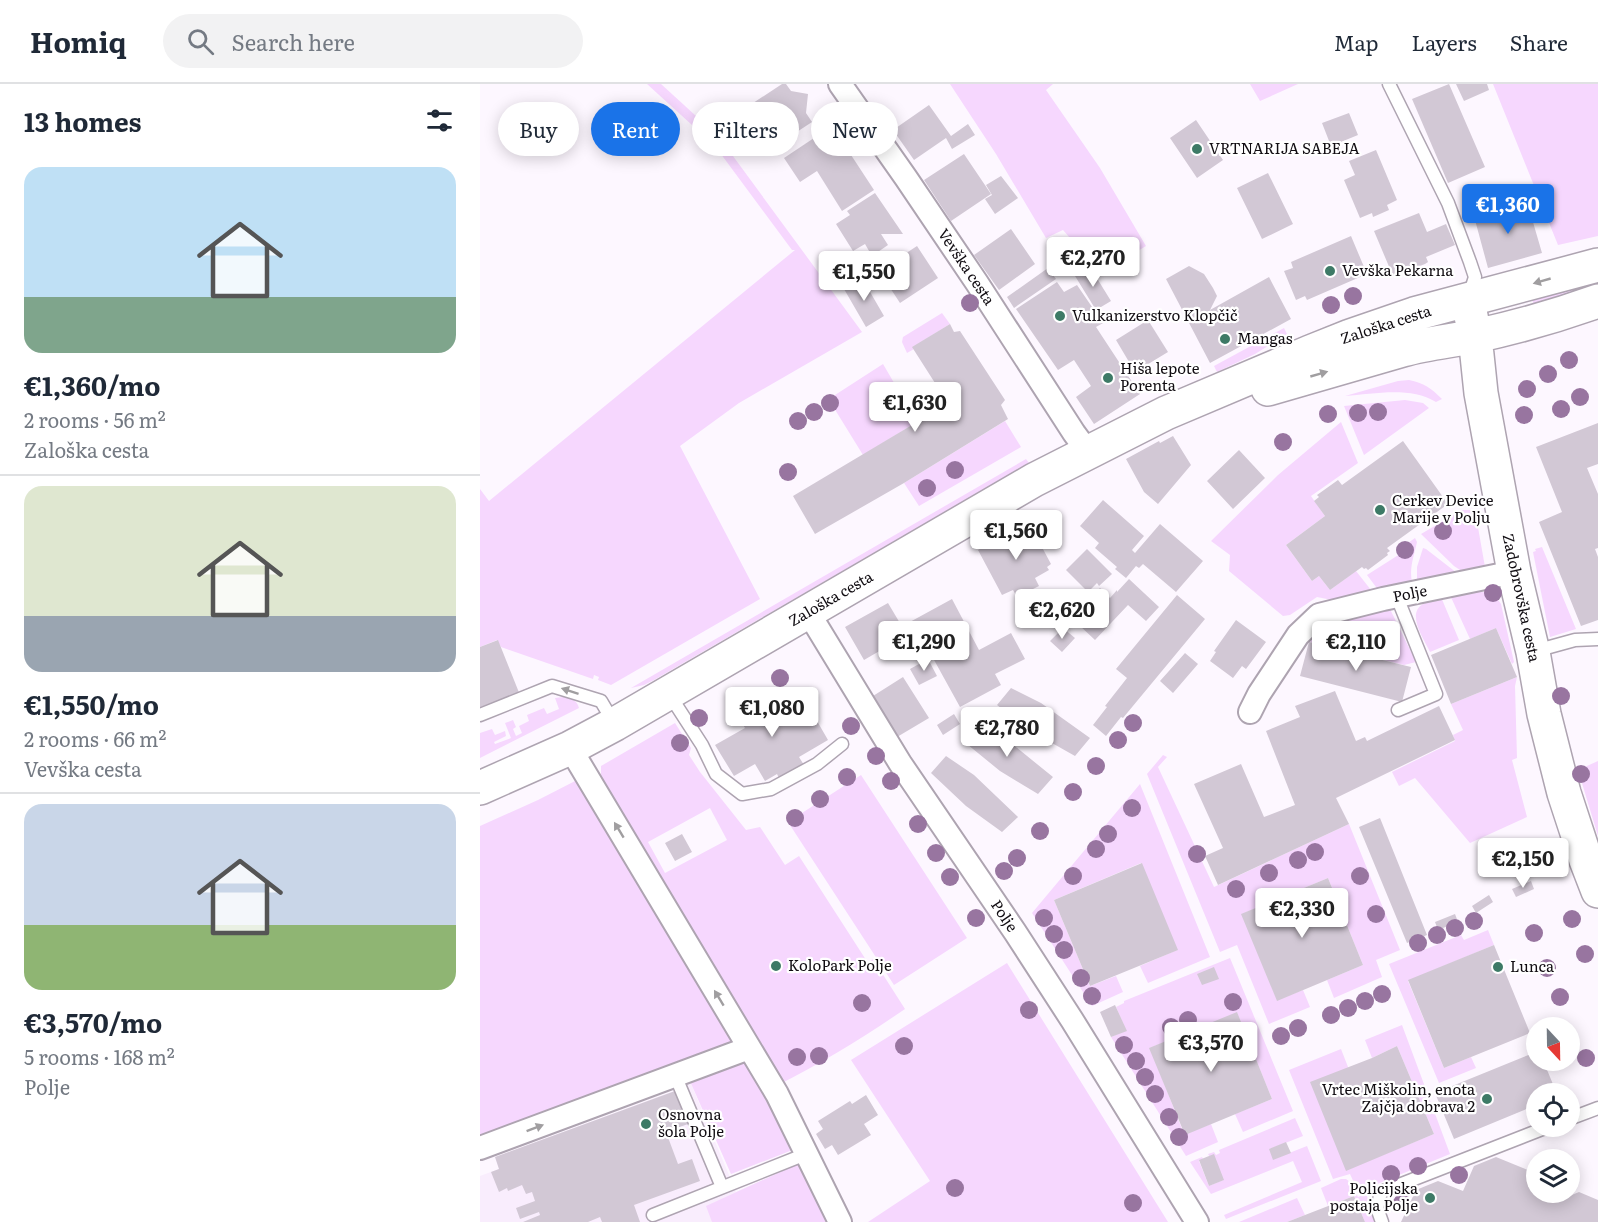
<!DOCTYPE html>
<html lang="en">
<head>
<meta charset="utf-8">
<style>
  :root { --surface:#fff; --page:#f2f2f3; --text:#1f2937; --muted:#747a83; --line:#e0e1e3; --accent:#1a73e8 }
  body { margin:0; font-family:Literata,serif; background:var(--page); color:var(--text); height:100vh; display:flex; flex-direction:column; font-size:22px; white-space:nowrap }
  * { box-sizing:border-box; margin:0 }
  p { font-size:20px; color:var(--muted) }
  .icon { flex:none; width:33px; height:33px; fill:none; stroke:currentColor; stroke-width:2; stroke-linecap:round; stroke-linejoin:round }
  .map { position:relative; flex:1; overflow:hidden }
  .sheet { display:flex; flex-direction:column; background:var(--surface); width:480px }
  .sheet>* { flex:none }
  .guide { position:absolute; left:18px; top:18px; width:570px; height:54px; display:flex; gap:12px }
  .needle { width:39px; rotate:158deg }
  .fabs { position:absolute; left:1046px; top:933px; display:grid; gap:12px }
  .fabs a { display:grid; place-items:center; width:54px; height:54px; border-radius:50%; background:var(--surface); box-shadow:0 3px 15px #0003; font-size:30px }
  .price { position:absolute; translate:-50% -51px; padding:0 14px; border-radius:6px; background:#fff; color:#222; font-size:20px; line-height:39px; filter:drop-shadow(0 2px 3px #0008) }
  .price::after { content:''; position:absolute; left:50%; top:36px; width:18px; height:14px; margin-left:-9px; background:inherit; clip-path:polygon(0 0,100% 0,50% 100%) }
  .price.on { background:var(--accent); color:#fff }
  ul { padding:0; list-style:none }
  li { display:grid; align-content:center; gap:12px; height:318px; padding:0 24px }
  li+li { border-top:2px solid var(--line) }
  li span { display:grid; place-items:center; height:186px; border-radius:18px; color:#555 }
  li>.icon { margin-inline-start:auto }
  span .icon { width:108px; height:108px; fill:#fffc; stroke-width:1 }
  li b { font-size:26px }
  h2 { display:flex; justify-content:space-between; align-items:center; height:72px; padding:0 24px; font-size:26px }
  .tag { padding:0 21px; border-radius:27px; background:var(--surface); box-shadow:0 3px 15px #0003; font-size:21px; line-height:54px }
  .tag.on { background:var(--accent); color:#fff }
  header { display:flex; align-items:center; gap:36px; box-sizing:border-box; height:84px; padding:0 30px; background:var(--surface); border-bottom:2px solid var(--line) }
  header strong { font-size:28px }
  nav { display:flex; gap:33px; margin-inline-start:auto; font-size:21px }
  .search { width:420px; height:54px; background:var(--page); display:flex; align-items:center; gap:15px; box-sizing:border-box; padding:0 21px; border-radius:33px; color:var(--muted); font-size:22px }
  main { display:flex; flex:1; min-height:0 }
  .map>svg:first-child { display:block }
  .built { fill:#f9edfd }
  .green { fill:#f6d7fe; fill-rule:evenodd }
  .building { fill:#d2c8d5 }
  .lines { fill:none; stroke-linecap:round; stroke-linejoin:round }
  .lane-casing { stroke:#aea4b1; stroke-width:15 }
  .street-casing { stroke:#aea4b1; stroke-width:26 }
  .secondary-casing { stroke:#aea4b1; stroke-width:36 }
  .lane { stroke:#fff; stroke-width:12 }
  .street { stroke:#fff; stroke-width:22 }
  .secondary { stroke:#fff; stroke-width:33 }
  .tree { fill:#9875a0 }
  .oneway { fill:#a09ea0 }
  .poi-dot { fill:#3d7a66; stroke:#fff; stroke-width:2 }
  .labels { text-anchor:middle; stroke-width:4.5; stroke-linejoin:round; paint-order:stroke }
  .poi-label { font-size:15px; fill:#110d12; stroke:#fff; text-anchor:start }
  .street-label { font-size:15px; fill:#110d12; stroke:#fff }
</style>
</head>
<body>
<header>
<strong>Homiq</strong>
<div class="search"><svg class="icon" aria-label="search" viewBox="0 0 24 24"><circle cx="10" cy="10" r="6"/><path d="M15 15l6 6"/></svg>Search here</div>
<nav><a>Map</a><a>Layers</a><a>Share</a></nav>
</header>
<main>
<section class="sheet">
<h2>13 homes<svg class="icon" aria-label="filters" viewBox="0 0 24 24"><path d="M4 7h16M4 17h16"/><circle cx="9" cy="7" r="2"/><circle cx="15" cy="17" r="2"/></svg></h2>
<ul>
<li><span style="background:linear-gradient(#bfe0f5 70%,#7fa58c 0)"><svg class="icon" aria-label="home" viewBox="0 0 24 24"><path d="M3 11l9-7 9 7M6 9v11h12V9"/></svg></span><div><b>€1,360/mo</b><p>2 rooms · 56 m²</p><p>Zaloška cesta</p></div></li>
<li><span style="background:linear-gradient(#dfe7d0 70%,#9aa5b1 0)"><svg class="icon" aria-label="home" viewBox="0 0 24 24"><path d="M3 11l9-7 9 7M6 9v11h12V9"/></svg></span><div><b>€1,550/mo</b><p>2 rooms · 66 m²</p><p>Vevška cesta</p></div></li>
<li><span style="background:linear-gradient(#c9d6e8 65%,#8fb573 0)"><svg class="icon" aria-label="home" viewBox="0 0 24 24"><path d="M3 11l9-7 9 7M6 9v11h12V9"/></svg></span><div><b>€3,570/mo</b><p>5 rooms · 168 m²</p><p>Polje</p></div></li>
</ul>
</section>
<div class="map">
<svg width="1118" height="1138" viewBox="0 0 1118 1138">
  <rect width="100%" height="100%" fill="#fdf7ff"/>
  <path class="built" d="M209 995 256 1108 318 1080 346 1138H0V1092L19 1085 15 1073 194 1007 192 1003Z"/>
  <path class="green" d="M167 0H181L239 53 382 248 259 319 200 362 280 515 131 601 118 596 119 593 114 591 113 595 21 563 17 556 0 563V405L9 417 315 166H312L235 62Z
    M470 0H573L566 6 620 84 666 162 653 170 616 184 583 146 566 154 516 70Z
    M770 0H818L780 17Z
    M1013 0H1118V152L1078 161Z
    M1118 194V206L1055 225 1051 212Z
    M462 229 470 240 433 263 434 265 427 269 422 258 423 253Z
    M804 244 807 250 775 270 737 288 734 282Z
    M403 280 437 338 383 371 354 324 355 311Z
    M929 296C944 299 951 304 962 315L956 318C930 302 894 310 865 312L918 297Z
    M925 316 943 319 949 324 884 371 864 322Z
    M525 337 541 363 439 422 424 399Z
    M861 338 878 379 831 412 845 432 806 461 832 497 839 492 850 506 876 487 891 506 852 516 837 513 810 531 803 532 749 487 750 471 731 457 798 391Z
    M546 375 549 379 174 596 164 601 151 604Z
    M982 426H992L996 432 1005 483 983 488 974 482 941 450Z
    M935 454 937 458C934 472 929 484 932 498L899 507 887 491 920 470 918 466Z
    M1062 463 1096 545 1070 553 1053 468 1056 467 1055 465Z
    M943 464 946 465 977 489 937 498V483Z
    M1001 504 1002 508C1012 509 1016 512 1021 520L1034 578 1032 580 1016 544 990 555 970 511Z
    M961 513 979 556 950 568C944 555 926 530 943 520 948 517 955 515 961 513Z
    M909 523 936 578 924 581 829 558 846 540Z
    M1037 593 1035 602 1037 674 1032 676 1047 733 990 759 935 694 919 702 912 688 975 657 973 651 983 646 971 620Z
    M83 613C91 614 97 616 99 624L0 674V649L12 645 15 651 25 647 26 652 14 658 15 660 31 654 25 639 33 636 36 643 33 645 36 652 42 649 39 642 49 637 47 631 64 624 67 630 79 625 75 614Z
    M195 639 211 664 209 671 220 688 266 746 280 743 305 781 319 772 388 879 393 875 425 925C384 953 342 979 298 1001L151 751 121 692V682ZM230 724 247 756 185 789 168 758Z
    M683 671 687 673 678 683 734 803 869 740 920 866 896 876 902 893 854 914 847 896 883 881 848 794 762 830 797 916 823 906 830 923 789 940 757 861 740 868 667 690Z
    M1118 677V752L1098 686Z
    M381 691 487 854 414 901 308 738Z
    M99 695 255 962 0 1056V742L58 716Z
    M660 700 730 873 668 899 660 882 697 866 661 779 574 816 610 902 636 892 643 908 612 922 552 829Z
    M1008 846 1014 861 928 897 964 984 991 973 996 984 959 999 909 880 981 851 984 856Z
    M750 874 813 1027 763 1048 755 1030 792 1015 757 929 670 964 704 1050 731 1040 738 1058 706 1072 631 953 646 946 636 923 644 919V917Z
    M527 879 688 1138H388L450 1097 371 976Z
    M922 941 970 1070 885 1105 875 1101 870 1090 853 1095 809 986 861 965 868 983 866 1086 954 1050 917 962 892 974 885 956Z
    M268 970 315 1065 251 1090 209 995Z
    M815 1034 823 1052 790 1065 794 1075 827 1062 841 1097 746 1135 744 1131 822 1098 813 1077 731 1110 710 1078 722 1073 723 1075 719 1077 729 1102 743 1096 728 1070 734 1068 736 1071 740 1069 739 1066Z
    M318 1080 346 1138H232L226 1122Z
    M861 1095H866L870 1098 878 1113 886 1110 897 1138H885L874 1112 848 1122 841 1104Z
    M817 1114 825 1131 807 1138H759Z"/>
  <path class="building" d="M302 0H306L311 7 328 10 326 29 332 38 291 65 264 25Z
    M969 0 1005 83 968 99 932 15Z
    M976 0H1007L1009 6 984 17Z
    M449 21 471 52 488 40 495 51 472 65 466 54 434 76 413 46Z
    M869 29 878 51 851 62 842 39Z
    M716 36 743 76 717 94 690 54Z
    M352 42 394 106 362 127 337 87 320 98 304 74Z
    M896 66 917 116 907 121 909 126 893 133 892 129 880 134 864 96 875 91 869 77Z
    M484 70 511 110 471 137 444 96Z
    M788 89 813 140 782 155 757 104Z
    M521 92 538 114 515 130 505 115 512 111 506 101Z
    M395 109 423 150H401L408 161 392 172 385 160 373 167 356 140 370 131 367 127Z
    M1038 118 1040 123 1048 121 1062 169 1008 184 995 136 1013 131 1011 125Z
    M939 129 947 148 966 140 975 161 946 173 948 178 945 180 913 192 894 147Z
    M531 145 555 180 519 206 494 171Z
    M871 152 887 190 827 216 825 212 816 216 804 187 813 184 811 178Z
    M437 162 458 194 420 219 399 187Z
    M709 182 724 190 733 204 737 212 730 226 789 193 811 235 730 279 686 195Z
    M610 183 631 217 616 226 595 192Z
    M568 184 576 195 534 224 527 213Z
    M382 194 404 232 386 243 364 205Z
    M577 198 584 208 597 201 623 239 616 243 660 310 614 340 596 313 611 302 594 276 578 286 536 225Z
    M668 236 688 268 655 288 636 256Z
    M470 240 474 248 480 247 525 316 521 321 528 335 424 399 335 450 313 412 437 338 432 329 462 310 432 263Z
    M1118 339V380L1107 384 1118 410V464L1115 465 1118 473V536L1101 542 1059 438 1082 428 1056 363Z
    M693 352 711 381 678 420 664 408 646 375 679 357 680 359Z
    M923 357 968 420 907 464 910 467 907 469 908 471 888 486 886 484 884 485 882 483 850 506 839 492 832 497 806 461 845 432 834 417 839 413 837 411 858 396 862 401Z
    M759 366 785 394 753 425 727 397Z
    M623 416 664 452 652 466 655 469 680 440 723 477 696 508 663 480 659 484 656 482 646 494 635 485 637 483 615 464 619 459 600 442Z
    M549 439 571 480 567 483 569 486 555 494 559 502 537 513 533 506 522 511 498 466Z
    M607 465 632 490 619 502 617 499 608 508 586 486Z
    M649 495 679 523 666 537 648 521 615 556 599 541 607 532 600 526 620 504 630 514 637 506V508Z
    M697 511 725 535 643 634 641 633 626 652 613 641 627 623 625 622 647 594 636 585Z
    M472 515 499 566 531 549 545 575 515 590 521 601 480 623 443 556 439 559 428 539Z
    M408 519 427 551 384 576 365 543Z
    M756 536 786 558 766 585 762 582 753 594 730 577 736 568 734 567Z
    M583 544 595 554 582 568 570 557Z
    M1016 544 1037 593 971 620 951 571Z
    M18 556 40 611 0 626V563Z
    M829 558 931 583 922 618 820 592Z
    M705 569 718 580 693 609 680 597Z
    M448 575 457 592 439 601 430 585Z
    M423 593 449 634 417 653 393 612Z
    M531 604 561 619 610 654 595 672 556 650 517 621Z
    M855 607 876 657 885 653 887 657 959 622 975 656 856 714 869 740 738 801 725 772 743 764 714 700 761 680 784 733 815 721 786 647 820 633 815 622Z
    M281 609 293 628 322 611 348 656 319 673 324 681 299 694 297 690 285 697 275 680 254 692 235 661 265 644 254 625Z
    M474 630 480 640 463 651 457 641Z
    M497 639 526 655 573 693 558 710 520 687 482 656Z
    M466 672 494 691 538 733 522 748 486 722 451 689Z
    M900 734 947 851 927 859 879 743Z
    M202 750 212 768 195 777 185 759Z
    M662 779 698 866 610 902 574 816Z
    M848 794 883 881 797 917 761 830Z
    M1051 797 1054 805 1036 813 1032 805Z
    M1009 811 1013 818 996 829 992 822Z
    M975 830 978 838 958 846 955 838Z
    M1014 861 1050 949 964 984 928 896Z
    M734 883 739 895 722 901 717 890Z
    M635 921 647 947 631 953 620 928Z
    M757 928 792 1015 705 1051 669 964Z
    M917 962 954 1050 866 1087 830 998 892 974Z
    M1056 968V976H1063L1077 1010H1056V1021L974 1055 955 1009Z
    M195 1007 208 1040 186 1048 198 1080 212 1075 220 1097 154 1121 160 1138H122L120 1133 108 1138H43L60 1131 59 1128 40 1135 36 1124 55 1117 52 1108 46 1110 42 1101 28 1107 27 1104 19 1108 11 1088 19 1085 15 1073Z
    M386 1011 398 1031 384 1040 391 1051 358 1071 352 1061 345 1065 336 1050 343 1045 338 1037 370 1017 372 1020Z
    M806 1058 811 1069 793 1076 789 1065Z
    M734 1070 744 1096 729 1102 719 1076Z
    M1016 1073 1050 1087 1054 1097H1056V1108H1068L1072 1119 1099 1108 1118 1116V1138H921L936 1106 958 1097 983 1107 994 1082Z
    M874 1112 885 1138H807L825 1131Z"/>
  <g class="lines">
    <g class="lane-casing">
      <path id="lane" d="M909 0 968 119 990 178 995 193 989 212
        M917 513 956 610 918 626
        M1055 567 1095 556 1118 555
        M189 610 222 661 236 690 262 710 291 705 337 680 362 660
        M0 631 72 602 121 617 134 639
        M195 991 242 1103
        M1089 1035 1118 1024
        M173 1131 326 1070
        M902 1138 897 1124 901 1108 1070 1042"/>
    </g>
    <g class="street-casing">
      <path id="street" d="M360 0 426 94 497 199 594 349 608 368
        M328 528 420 679 535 848 592 936 717 1138
        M770 628 779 610 818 551 839 531 903 515 1034 488
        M90 664 297 1010 360 1138
        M0 1064 269 964"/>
    </g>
    <g class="secondary-casing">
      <path id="secondary" d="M988 217 995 252 1001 309 1034 488 1053 568 1064 630 1084 709 1106 776 1118 807
        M788 305 923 266C947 259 972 257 996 252 1037 243 1079 231 1118 217
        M0 704 90 664 135 640 554 396 686 329 830 268 870 252 934 230 1118 181"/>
    </g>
    <use href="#lane" class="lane"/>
    <use href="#street" class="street"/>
    <use href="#secondary" class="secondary"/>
  </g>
  <g class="tree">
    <circle cx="873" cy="212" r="9"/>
    <circle cx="490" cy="219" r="9"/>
    <circle cx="851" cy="221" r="9"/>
    <circle cx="1089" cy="276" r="9"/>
    <circle cx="1068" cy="290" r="9"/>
    <circle cx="1047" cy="305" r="9"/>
    <circle cx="1100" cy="313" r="9"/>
    <circle cx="350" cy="319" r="9"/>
    <circle cx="1081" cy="325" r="9"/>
    <circle cx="334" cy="328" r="9"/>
    <circle cx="898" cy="328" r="9"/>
    <circle cx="878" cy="329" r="9"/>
    <circle cx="848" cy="330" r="9"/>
    <circle cx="1044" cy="331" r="9"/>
    <circle cx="318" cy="337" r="9"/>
    <circle cx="803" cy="358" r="9"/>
    <circle cx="475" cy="386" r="9"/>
    <circle cx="308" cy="388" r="9"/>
    <circle cx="447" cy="404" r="9"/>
    <circle cx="963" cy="447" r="9"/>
    <circle cx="925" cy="466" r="9"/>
    <circle cx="1013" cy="509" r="9"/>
    <circle cx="881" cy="550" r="9"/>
    <circle cx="300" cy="594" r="9"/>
    <circle cx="1081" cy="612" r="9"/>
    <circle cx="219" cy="634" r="9"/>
    <circle cx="653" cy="639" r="9"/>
    <circle cx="371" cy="642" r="9"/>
    <circle cx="638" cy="656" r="9"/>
    <circle cx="200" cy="659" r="9"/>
    <circle cx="396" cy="672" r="9"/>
    <circle cx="616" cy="682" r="9"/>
    <circle cx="1101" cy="690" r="9"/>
    <circle cx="367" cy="693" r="9"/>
    <circle cx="411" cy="697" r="9"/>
    <circle cx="593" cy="708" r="9"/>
    <circle cx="340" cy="715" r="9"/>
    <circle cx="652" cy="724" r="9"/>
    <circle cx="315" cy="734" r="9"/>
    <circle cx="438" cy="740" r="9"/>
    <circle cx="560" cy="747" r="9"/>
    <circle cx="628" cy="750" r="9"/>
    <circle cx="616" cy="765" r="9"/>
    <circle cx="835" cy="768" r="9"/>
    <circle cx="456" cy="769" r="9"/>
    <circle cx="717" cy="770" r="9"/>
    <circle cx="537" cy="774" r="9"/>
    <circle cx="818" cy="776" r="9"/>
    <circle cx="524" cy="787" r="9"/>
    <circle cx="789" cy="789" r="9"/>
    <circle cx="593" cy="792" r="9"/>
    <circle cx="880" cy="792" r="9"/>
    <circle cx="470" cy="793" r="9"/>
    <circle cx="756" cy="805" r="9"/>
    <circle cx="896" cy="830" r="9"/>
    <circle cx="496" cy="834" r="9"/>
    <circle cx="564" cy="834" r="9"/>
    <circle cx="1092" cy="835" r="9"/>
    <circle cx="994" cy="837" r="9"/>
    <circle cx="975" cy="844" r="9"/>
    <circle cx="1054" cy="849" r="9"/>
    <circle cx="574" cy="850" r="9"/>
    <circle cx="957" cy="851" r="9"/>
    <circle cx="938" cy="859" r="9"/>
    <circle cx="584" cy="866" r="9"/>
    <circle cx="1105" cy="870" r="9"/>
    <circle cx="1067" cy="884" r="9"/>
    <circle cx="601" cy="894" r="9"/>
    <circle cx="902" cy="910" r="9"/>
    <circle cx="612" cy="912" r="9"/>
    <circle cx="1080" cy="913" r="9"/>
    <circle cx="885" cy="917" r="9"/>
    <circle cx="753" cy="918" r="9"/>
    <circle cx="382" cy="919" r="9"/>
    <circle cx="868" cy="924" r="9"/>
    <circle cx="549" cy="926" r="9"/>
    <circle cx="851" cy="931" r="9"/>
    <circle cx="708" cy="936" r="9"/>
    <circle cx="691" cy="943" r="9"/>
    <circle cx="818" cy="944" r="9"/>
    <circle cx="801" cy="952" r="9"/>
    <circle cx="644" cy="961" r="9"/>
    <circle cx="424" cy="962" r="9"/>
    <circle cx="339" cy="972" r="9"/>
    <circle cx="317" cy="973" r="9"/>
    <circle cx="1106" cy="974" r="9"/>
    <circle cx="656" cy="977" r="9"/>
    <circle cx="665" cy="993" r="9"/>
    <circle cx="675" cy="1010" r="9"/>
    <circle cx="689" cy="1033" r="9"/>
    <circle cx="699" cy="1053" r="9"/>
    <circle cx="938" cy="1082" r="9"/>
    <circle cx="911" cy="1090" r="9"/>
    <circle cx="979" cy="1091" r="9"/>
    <circle cx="475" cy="1104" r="9"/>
    <circle cx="653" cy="1119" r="9"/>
    <circle cx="922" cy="1119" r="9"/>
  </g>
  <defs><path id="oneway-solid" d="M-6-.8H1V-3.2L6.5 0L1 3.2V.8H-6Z" transform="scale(1.5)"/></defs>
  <g class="oneway">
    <use href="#oneway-solid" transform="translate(1062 197) rotate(164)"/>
    <use href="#oneway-solid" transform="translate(839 290) rotate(-16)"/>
    <use href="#oneway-solid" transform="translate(90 607) rotate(-162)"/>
    <use href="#oneway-solid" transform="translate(139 746) rotate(-121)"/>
    <use href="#oneway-solid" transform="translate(239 914) rotate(-121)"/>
    <use href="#oneway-solid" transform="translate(55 1044) rotate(-21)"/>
  </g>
  <g class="poi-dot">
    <circle cx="717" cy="65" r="6"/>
    <circle cx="850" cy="187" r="6"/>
    <circle cx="580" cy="232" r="6"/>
    <circle cx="745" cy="255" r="6"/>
    <circle cx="628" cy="294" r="6"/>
    <circle cx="900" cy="426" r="6"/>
    <circle cx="296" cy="882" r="6"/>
    <circle cx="1018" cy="883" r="6"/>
    <circle cx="1007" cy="1015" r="6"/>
    <circle cx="166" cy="1040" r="6"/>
    <circle cx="950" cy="1114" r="6"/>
  </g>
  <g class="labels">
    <g class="poi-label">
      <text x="729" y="70">VRTNARIJA SABEJA</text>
      <text x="862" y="192">Vevška Pekarna</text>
      <text x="592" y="237">Vulkanizerstvo Klopčič</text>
      <text x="757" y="260">Mangas</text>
      <text x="640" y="290">Hiša lepote<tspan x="640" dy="17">Porenta</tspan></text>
      <text x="912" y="422">Cerkev Device<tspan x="912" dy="17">Marije v Polju</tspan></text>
      <text x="308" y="887">KoloPark Polje</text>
      <text x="1030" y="888">Lunca</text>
      <text x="995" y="1011" text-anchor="end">Vrtec Miškolin, enota<tspan x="995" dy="17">Zajčja dobrava 2</tspan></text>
      <text x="178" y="1036">Osnovna<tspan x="178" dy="17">šola Polje</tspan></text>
      <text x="938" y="1110" text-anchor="end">Policijska<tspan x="938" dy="17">postaja Polje</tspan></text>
    </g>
    <g class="street-label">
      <text transform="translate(486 183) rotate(56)" y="5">Vevška cesta</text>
      <text transform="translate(906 241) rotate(-18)" y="5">Zaloška cesta</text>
      <text transform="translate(930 510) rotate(-11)" y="5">Polje</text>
      <text transform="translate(1041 514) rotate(78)" y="5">Zadobrovška cesta</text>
      <text transform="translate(351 515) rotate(-30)" y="5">Zaloška cesta</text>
      <text transform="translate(524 832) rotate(56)" y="5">Polje</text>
    </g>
  </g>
</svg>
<div class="fabs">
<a><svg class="needle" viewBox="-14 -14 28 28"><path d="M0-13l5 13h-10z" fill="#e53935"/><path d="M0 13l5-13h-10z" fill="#747a83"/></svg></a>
<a><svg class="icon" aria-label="locate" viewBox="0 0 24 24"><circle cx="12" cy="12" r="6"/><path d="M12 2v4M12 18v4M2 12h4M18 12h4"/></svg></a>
<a><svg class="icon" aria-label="layers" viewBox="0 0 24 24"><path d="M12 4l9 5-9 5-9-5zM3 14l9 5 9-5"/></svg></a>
</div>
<b class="price on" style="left:1028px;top:151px">€1,360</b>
<b class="price" style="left:613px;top:204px">€2,270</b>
<b class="price" style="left:384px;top:218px">€1,550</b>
<b class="price" style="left:435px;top:349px">€1,630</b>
<b class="price" style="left:536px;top:477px">€1,560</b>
<b class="price" style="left:582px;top:556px">€2,620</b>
<b class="price" style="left:444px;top:588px">€1,290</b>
<b class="price" style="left:876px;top:588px">€2,110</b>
<b class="price" style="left:292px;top:654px">€1,080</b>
<b class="price" style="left:527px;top:674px">€2,780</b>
<b class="price" style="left:1043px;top:805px">€2,150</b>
<b class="price" style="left:822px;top:855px">€2,330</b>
<b class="price" style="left:731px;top:989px">€3,570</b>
<div class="guide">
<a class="tag">Buy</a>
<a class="tag on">Rent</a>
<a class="tag">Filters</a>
<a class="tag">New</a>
</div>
</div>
</main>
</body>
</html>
